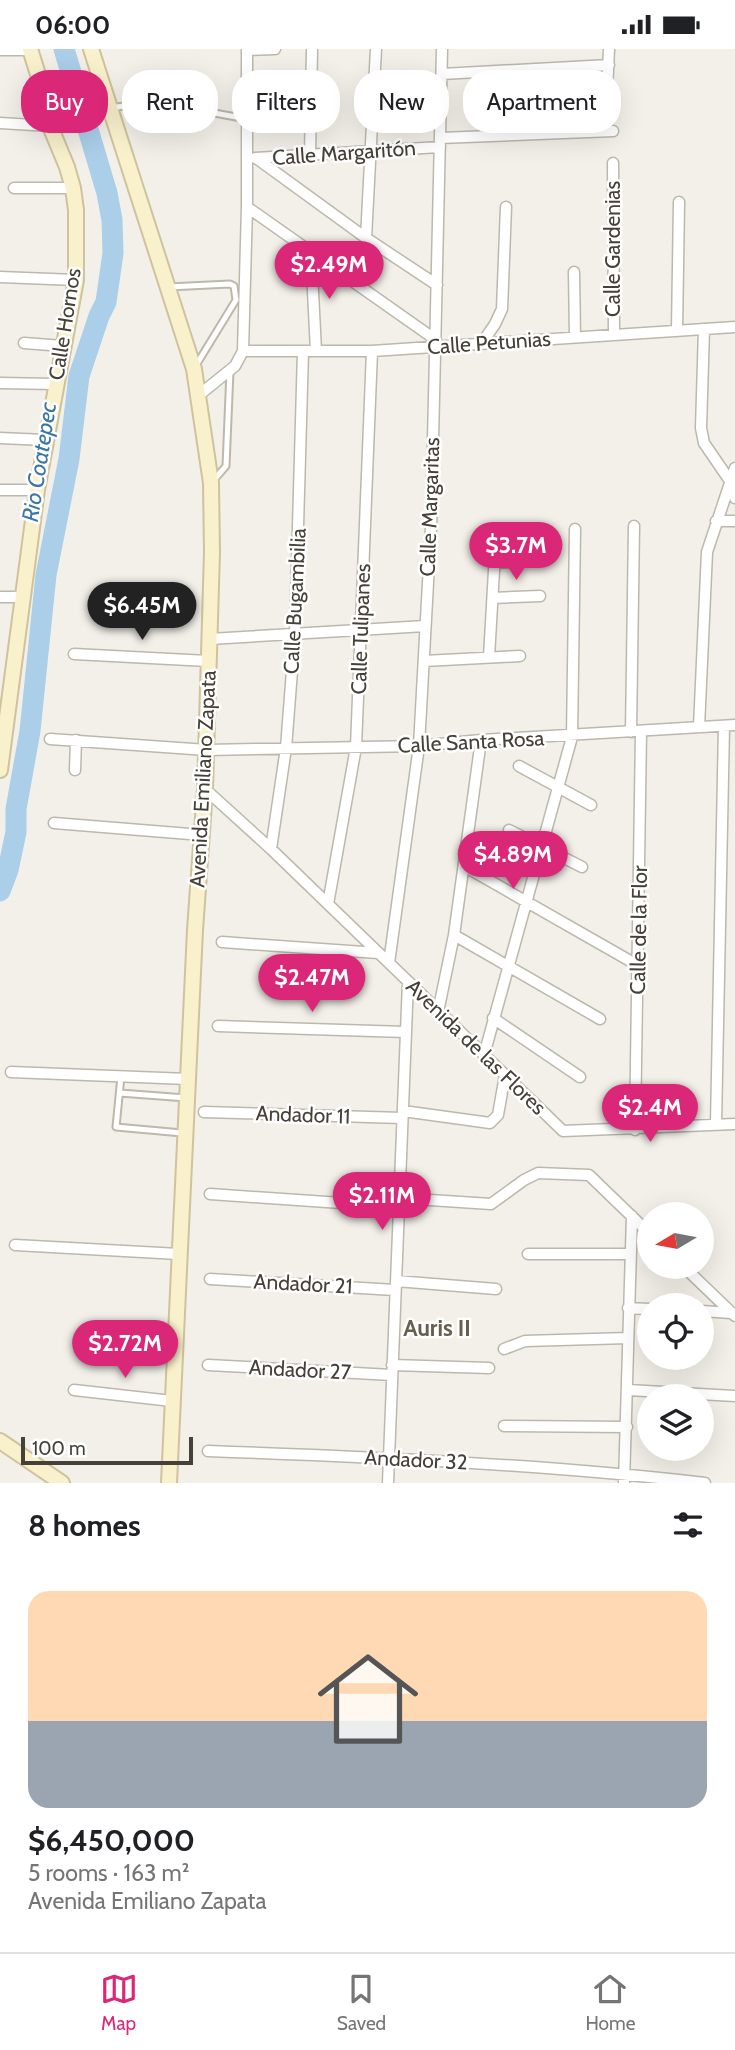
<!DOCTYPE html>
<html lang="en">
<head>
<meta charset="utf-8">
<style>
  :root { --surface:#fff; --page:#f6f6f6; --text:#202124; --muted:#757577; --line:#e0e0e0; --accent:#db2777 }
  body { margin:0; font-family:Cabin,sans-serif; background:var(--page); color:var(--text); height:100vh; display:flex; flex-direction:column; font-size:26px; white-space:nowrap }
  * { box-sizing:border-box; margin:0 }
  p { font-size:23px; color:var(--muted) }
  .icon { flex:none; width:38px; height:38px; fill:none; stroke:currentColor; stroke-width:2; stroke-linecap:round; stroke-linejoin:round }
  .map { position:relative; height:1434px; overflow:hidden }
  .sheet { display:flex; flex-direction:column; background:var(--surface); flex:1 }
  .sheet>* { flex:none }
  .banner { position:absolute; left:21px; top:21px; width:693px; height:63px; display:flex; gap:14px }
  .needle { width:46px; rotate:260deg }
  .tools { position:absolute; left:637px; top:1153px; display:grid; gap:14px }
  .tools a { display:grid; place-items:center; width:77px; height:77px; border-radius:50%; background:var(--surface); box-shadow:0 7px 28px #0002; font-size:35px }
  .scale { position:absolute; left:21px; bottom:18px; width:172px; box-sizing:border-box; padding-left:7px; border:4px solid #454138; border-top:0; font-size:19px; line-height:24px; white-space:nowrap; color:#454138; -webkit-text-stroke:5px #fff; paint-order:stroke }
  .price { position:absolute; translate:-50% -60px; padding:0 16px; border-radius:24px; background:var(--accent); color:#fff; font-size:23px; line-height:46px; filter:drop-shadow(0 2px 4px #0008) }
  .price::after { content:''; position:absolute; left:50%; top:42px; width:21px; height:16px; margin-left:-10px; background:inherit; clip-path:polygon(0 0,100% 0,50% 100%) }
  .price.on { background:#222; color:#fff }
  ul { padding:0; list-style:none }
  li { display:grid; align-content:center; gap:14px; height:371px; padding:0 28px }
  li+li { border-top:2px solid var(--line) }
  li span { display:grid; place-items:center; height:217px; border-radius:21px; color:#555 }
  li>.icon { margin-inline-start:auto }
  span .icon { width:126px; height:126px; fill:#fffc; stroke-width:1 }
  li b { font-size:30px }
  h2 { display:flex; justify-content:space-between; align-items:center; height:84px; padding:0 28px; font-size:30px }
  .tag { padding:0 24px; border-radius:28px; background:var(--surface); box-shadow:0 7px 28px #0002; font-size:24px; line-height:63px }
  .tag.on { background:var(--accent); color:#fff }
  .status { display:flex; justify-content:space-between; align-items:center; height:49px; padding:0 35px; background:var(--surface); direction:ltr }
  .status svg { height:19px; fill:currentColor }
  .tabs { display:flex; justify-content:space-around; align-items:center; height:98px; border-top:2px solid var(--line); background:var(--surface); font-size:19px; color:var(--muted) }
  .tabs a { display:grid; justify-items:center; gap:4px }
  .tabs .on { color:var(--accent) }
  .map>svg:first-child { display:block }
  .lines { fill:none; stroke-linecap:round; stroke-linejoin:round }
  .river { stroke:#abcee9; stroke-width:21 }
  .lane-casing { stroke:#bdb8ac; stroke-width:9 }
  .street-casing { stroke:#bdb8ac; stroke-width:13 }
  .secondary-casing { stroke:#cec39d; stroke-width:18 }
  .lane { stroke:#fff; stroke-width:5 }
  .street { stroke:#fff; stroke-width:10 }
  .secondary { stroke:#f9f0cc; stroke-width:14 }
  .labels { text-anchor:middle; stroke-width:5; stroke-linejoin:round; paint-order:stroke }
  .street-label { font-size:21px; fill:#454138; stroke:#fff }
  .water-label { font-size:23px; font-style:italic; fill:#3b76a7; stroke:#fff }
  .neighbourhood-label { font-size:23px; font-weight:bold; fill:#675f50; stroke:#fff }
</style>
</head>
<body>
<div class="status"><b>06:00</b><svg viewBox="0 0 49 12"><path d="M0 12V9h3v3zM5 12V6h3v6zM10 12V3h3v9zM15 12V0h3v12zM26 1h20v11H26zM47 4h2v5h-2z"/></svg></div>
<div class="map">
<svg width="735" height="1434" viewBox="0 0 735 1434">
  <rect width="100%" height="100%" fill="#f3f0e9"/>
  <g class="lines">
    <path class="river" d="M0 842 8 821 16 783V760L30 682 46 526 69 410 79 327 99 267 106 253 113 204 112 171 107 144 64 0"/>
    <g class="lane-casing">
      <path id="lane" d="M110 59 166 51 183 54 198 61 247 70
        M168 238 230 235 234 237 236 251 195 318
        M212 433 226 417 230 322
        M121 1027 116 1078 182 1084
        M120 1044 186 1049"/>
    </g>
    <g class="street-casing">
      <path id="street" d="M0 1H31
        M247 1 275 0
        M442 25 609 16
        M607 42 609 0
        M0 74 50 77
        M440 89 613 82
        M310 106 312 0
        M255 109 440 98
        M256 109 366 189 437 236
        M613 114 614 286
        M14 139H73
        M247 158 436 291
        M366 189 376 0
        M311 203 316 302
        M574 223 575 288
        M0 228 76 231
        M704 280 701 379 704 394 730 432 735 449
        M677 282 679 153
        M24 294 63 297
        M482 294 495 275 502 260 506 158
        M243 302H372L735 278
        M0 334 55 335
        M199 346 235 317 243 302 247 158V0
        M0 389 45 391
        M0 441H37
        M716 472H735
        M496 514 541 511
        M0 548H24
        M493 549 540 547
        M210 590 425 577
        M74 605 208 612
        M489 608 496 487
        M424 612 520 607
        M699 678 707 503 735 419
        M631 683 634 477
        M50 690 207 701 419 697 481 691 735 676
        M519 717 591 756
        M75 721 76 691
        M205 740 271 800 563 1082 735 1075
        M54 774 202 786
        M509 781 582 818
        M271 800 286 699 295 583 303 302
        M464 817 639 917
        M328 855 356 698 372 302
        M454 886 600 970
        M222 893 378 904
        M389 914 419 697 431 479 442 0
        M438 963 454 886 481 691
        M493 969 580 1028
        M218 977 406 983
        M484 1006 572 688 575 480
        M11 1023 188 1030
        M403 1062 490 1074 498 1066 505 1026
        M204 1063 402 1069
        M716 1075 724 677
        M635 1081 641 682
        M210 1145 399 1158
        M399 1149 491 1155 524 1131 538 1124 589 1126 649 1184
        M15 1196 179 1205
        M528 1205H629
        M684 1218 735 1267
        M210 1230 395 1241
        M396 1232 496 1240
        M628 1259 649 1260
        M702 1262 731 1264
        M504 1300 525 1292 628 1289
        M208 1316 392 1326
        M392 1316 489 1319
        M74 1341 172 1352
        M628 1341 735 1347
        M504 1377 627 1378
        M208 1402C374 1408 540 1415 705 1434
        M388 1434 408 933
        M624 1434 632 1167"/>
    </g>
    <g class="secondary-casing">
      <path id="secondary" d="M91 0 194 320 211 434 212 503 205 740 195 881 169 1434
        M0 721 37 441 76 231V161L73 139 67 118 50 77 46 51 30 0
        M0 1392 62 1434"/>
    </g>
    <use href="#lane" class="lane"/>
    <use href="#street" class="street"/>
    <use href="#secondary" class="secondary"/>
  </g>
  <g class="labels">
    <g class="street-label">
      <text transform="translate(344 104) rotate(-4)" y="7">Calle Margaritón</text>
      <text transform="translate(613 200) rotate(-90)" y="7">Calle Gardenias</text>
      <text transform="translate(65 275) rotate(-81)" y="7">Calle Hornos</text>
      <text transform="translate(489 294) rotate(-4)" y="7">Calle Petunias</text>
      <text transform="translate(430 458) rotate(-88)" y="7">Calle Margaritas</text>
      <text transform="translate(295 552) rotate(-87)" y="7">Calle Bugambilia</text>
      <text transform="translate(361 580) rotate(-88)" y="7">Calle Tulipanes</text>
      <text transform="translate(471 693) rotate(-3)" y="7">Calle Santa Rosa</text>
      <text transform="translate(203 730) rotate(-87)" y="7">Avenida Emiliano Zapata</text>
      <text transform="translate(639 881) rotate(-89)" y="7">Calle de la Flor</text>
      <text transform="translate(476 998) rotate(44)" y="7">Avenida de las Flores</text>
      <text transform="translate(303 1066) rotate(2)" y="7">Andador 11</text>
      <text transform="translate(303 1235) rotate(3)" y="7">Andador 21</text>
      <text transform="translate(300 1321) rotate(3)" y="7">Andador 27</text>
      <text transform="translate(416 1411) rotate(3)" y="7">Andador 32</text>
    </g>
    <g class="water-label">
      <text transform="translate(39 413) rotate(-81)" y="8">Rio Coatepec</text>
    </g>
    <g class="neighbourhood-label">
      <text x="437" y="1287">Auris II</text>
    </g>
  </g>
</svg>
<div class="tools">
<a><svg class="needle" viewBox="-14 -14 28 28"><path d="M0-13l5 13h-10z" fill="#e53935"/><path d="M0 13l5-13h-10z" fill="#757577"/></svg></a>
<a><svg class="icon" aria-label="locate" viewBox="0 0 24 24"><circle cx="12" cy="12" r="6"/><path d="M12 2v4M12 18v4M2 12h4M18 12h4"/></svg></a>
<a><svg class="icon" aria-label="layers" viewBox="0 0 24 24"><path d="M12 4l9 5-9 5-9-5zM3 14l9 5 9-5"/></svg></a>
</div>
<div class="scale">100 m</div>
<b class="price" style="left:329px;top:252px">$2.49M</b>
<b class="price" style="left:516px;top:533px">$3.7M</b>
<b class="price on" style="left:142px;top:593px">$6.45M</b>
<b class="price" style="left:513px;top:842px">$4.89M</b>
<b class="price" style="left:312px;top:965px">$2.47M</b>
<b class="price" style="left:650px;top:1095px">$2.4M</b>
<b class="price" style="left:382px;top:1183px">$2.11M</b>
<b class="price" style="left:125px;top:1331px">$2.72M</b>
<div class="banner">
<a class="tag on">Buy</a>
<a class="tag">Rent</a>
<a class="tag">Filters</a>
<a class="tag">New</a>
<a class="tag">Apartment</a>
</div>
</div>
<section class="sheet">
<h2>8 homes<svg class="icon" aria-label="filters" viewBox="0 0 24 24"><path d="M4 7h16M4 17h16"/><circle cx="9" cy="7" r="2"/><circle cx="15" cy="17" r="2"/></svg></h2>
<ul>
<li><span style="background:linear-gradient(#ffd9b3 60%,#9aa5b1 0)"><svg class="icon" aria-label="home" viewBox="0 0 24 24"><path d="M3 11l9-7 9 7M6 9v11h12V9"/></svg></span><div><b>$6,450,000</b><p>5 rooms · 163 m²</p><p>Avenida Emiliano Zapata</p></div></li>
</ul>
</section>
<nav class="tabs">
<a class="on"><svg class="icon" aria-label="map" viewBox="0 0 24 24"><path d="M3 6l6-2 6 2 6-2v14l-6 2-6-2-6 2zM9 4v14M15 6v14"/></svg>Map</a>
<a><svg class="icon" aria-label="saved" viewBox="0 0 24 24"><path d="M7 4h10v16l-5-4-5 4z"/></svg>Saved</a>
<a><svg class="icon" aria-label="home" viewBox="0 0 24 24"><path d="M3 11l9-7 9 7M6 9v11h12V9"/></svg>Home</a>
</nav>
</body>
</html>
